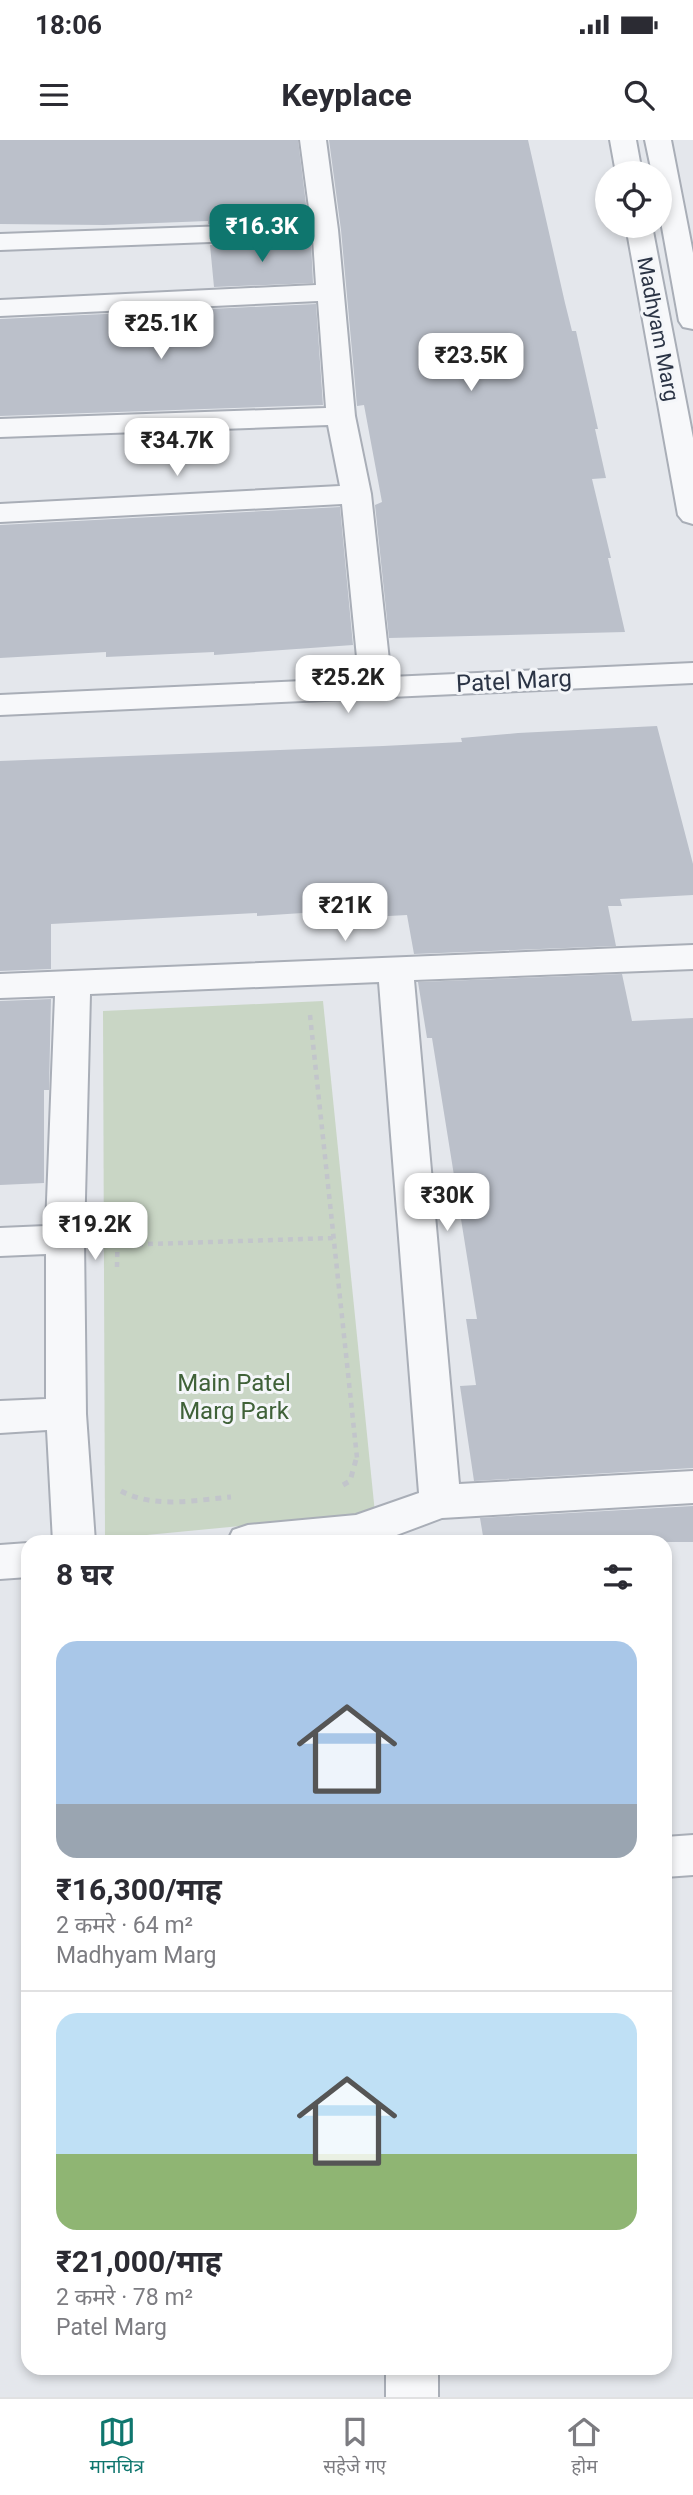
<!DOCTYPE html>
<html lang="hi">
<head>
<meta charset="utf-8">
<style>
  :root { --surface:#fff; --page:#f7f7f7; --text:#2b2b33; --muted:#7c7c81; --line:#e1e1e2; --accent:#0f766e }
  body { margin:0; font-family:Roboto,"Noto Sans Devanagari",sans-serif; background:var(--page); color:var(--text); height:100vh; display:flex; flex-direction:column; font-size:26px; white-space:nowrap }
  * { box-sizing:border-box; margin:0 }
  p { font-size:23px; color:var(--muted) }
  .icon { flex:none; width:38px; height:38px; fill:none; stroke:currentColor; stroke-width:2; stroke-linecap:round; stroke-linejoin:round }
  .map { position:relative; flex:1; overflow:hidden }
  .details { position:absolute; left:21px; top:1395px; width:651px; height:840px; display:flex; flex-direction:column; background:var(--surface); border-radius:21px; box-shadow:0 4px 10px #0003 }
  .details>* { flex:none }
  .controls { position:absolute; left:595px; top:21px; display:grid; gap:14px }
  .controls a { display:grid; place-items:center; width:77px; height:77px; border-radius:50%; background:var(--surface); box-shadow:0 4px 10px #0003; font-size:35px }
  .price { position:absolute; translate:-50% -60px; padding:0 16px; border-radius:14px; background:#fff; color:#222; font-size:23px; line-height:46px; filter:drop-shadow(0 2px 4px #0008) }
  .price::after { content:''; position:absolute; left:50%; top:42px; width:21px; height:16px; margin-left:-10px; background:inherit; clip-path:polygon(0 0,100% 0,50% 100%) }
  .price.current { background:var(--accent); color:#fff }
  ul { padding:0; list-style:none }
  li { display:grid; align-content:center; gap:14px; height:371px; padding:0 35px }
  li+li { border-top:2px solid var(--line) }
  li span { display:grid; place-items:center; height:217px; border-radius:21px; color:#555 }
  li>.icon { margin-inline-start:auto }
  span .icon { width:126px; height:126px; fill:#fffc; stroke-width:1 }
  li b { font-size:30px }
  h2 { display:flex; justify-content:space-between; align-items:center; height:84px; padding:0 35px; font-size:30px }
  .status { display:flex; justify-content:space-between; align-items:center; height:49px; padding:0 35px; background:var(--surface); direction:ltr }
  .status svg { height:19px; fill:currentColor }
  header { display:flex; justify-content:space-between; align-items:center; height:91px; padding:0 35px; background:var(--surface); font-size:32px; font-weight:700 }
  .tab-bar { display:flex; justify-content:space-around; align-items:center; height:98px; border-top:2px solid var(--line); background:var(--surface); font-size:19px; color:var(--muted) }
  .tab-bar a { display:grid; justify-items:center; gap:4px }
  .tab-bar .current { color:var(--accent) }
  .map>svg:first-child { display:block }
  .green { fill:#c9d6c5 }
  .building { fill:#bbc0ca }
  .lines { fill:none; stroke-linecap:round; stroke-linejoin:round }
  .minor-casing { stroke:#a9aeb7; stroke-width:4 }
  .tertiary-casing { stroke:#a9aeb7; stroke-width:4 }
  .path-far1 { stroke:#c2c5cb; stroke-width:4.5; stroke-dasharray:5 5; stroke-linecap:butt }
  .path { stroke:#c2c5cb; stroke-width:5; stroke-dasharray:6 6; stroke-linecap:butt }
  .minor { fill:#f7f8fa; fill-rule:evenodd }
  .tertiary { fill:#f7f8fa; fill-rule:evenodd }
  .labels { text-anchor:middle; stroke-width:6; stroke-linejoin:round; paint-order:stroke }
  .far-street-label { font-size:21px; fill:#2b3445; stroke:#f4f6f9 }
  .street-label { font-size:24px; fill:#2b3445; stroke:#f4f6f9 }
  .park-label { font-size:24px; fill:#3f6138; stroke:#f4f6f9 }
</style>
</head>
<body>
<div class="status"><b>18:06</b><svg viewBox="0 0 49 12"><path d="M0 12V9h3v3zM5 12V6h3v6zM10 12V3h3v9zM15 12V0h3v12zM26 1h20v11H26zM47 4h2v5h-2z"/></svg></div>
<header><svg class="icon" aria-label="menu" viewBox="0 0 24 24"><path d="M4 6h16M4 12h16M4 18h16"/></svg>Keyplace<svg class="icon" aria-label="search" viewBox="0 0 24 24"><circle cx="10" cy="10" r="6"/><path d="M15 15l6 6"/></svg></header>
<div class="map">
<svg width="693" height="2257" viewBox="0 0 693 2257">
  <rect width="100%" height="100%" fill="#e4e7ec"/>
  <path class="green" d="M323 861 375 1373 105 1399 103 871Z"/>
  <path class="building" d="M0 0H298L308 80 208 84V81L104 85 0 84Z
    M329 0H528L565 163 572 191H576L598 289H595L606 338 592 339 611 418H608L625 492 389 498 375 365 382 362 364 265 357 266 341 90Z
    M311 101 313 143 214 147 210 105Z
    M316 164 323 265 0 276V179Z
    M340 367 353 505 214 515V512L106 517V512L0 518V385Z
    M657 586 693 724V755L620 759 622 766H608L616 806 414 814 407 775 334 779 333 771 257 776V773L51 784V829L0 831V621L383 606 462 602 461 598 518 593Z
    M622 834 632 881 693 878V1328L474 1341 460 1246 476 1245 466 1179H477L432 898H427L418 842Z
    M51 859 49 950H44V1043L0 1045V861Z
    M693 1366V1402H484L480 1378Z"/>
  <g class="lines">
    <g class="minor-casing">
      <path id="minor" d="M300 0H326L338 90 355 276 371 354 392 548 387 555 376 558 365 555 360 548 342 364 0 382V364L340 346 328 285 0 297V279L326 268 318 161 0 176V160L316 145 313 98 0 110V94L311 83Z
        M693 805V829L414 840 459 1344 693 1331V1363L442 1378 378 1402H227L233 1390 248 1385 356 1375 419 1353 379 842 90 854 84 1099 86 1274 95 1402H53L47 1290 0 1293V1261L46 1259V1114L0 1116V1088L46 1086 55 856 0 858V834Z
        M28 1403V1437L0 1439V1405Z
        M693 1695V1735L665 1737V1697Z
        M386 2228H438V2257H386Z"/>
    </g>
    <g class="tertiary-casing">
      <path id="tertiary" d="M610 0H636L642 33H616Z
        M645 0H671L693 113V189L683 187 679 181 660 76V33H652Z
        M626 86H652L693 298V384L683 381 678 375Z
        M693 523V543L0 575V555Z"/>
    </g>
    <path class="path-far1" d="M310 875 357 1318
      M118 1105 334 1098
      M117 1127 118 1076"/>
    <path class="path" d="M343 1345 350 1341 357 1316
      M121 1351C155 1369 195 1360 231 1357"/>
    <use href="#minor" class="minor"/>
    <use href="#tertiary" class="tertiary"/>
  </g>
  <g class="labels">
    <g class="far-street-label">
      <text transform="translate(658 189) rotate(79)" y="7">Madhyam Marg</text>
    </g>
    <g class="street-label">
      <text transform="translate(514 541) rotate(-3)" y="8">Patel Marg</text>
    </g>
    <g class="park-label">
      <text x="234" y="1251">Main Patel<tspan x="234" dy="28">Marg Park</tspan></text>
    </g>
  </g>
</svg>
<div class="controls">
<a><svg class="icon" aria-label="locate" viewBox="0 0 24 24"><circle cx="12" cy="12" r="6"/><path d="M12 2v4M12 18v4M2 12h4M18 12h4"/></svg></a>
</div>
<b class="price current" style="left:262px;top:124px">₹16.3K</b>
<b class="price" style="left:161px;top:221px">₹25.1K</b>
<b class="price" style="left:471px;top:253px">₹23.5K</b>
<b class="price" style="left:177px;top:338px">₹34.7K</b>
<b class="price" style="left:348px;top:575px">₹25.2K</b>
<b class="price" style="left:345px;top:803px">₹21K</b>
<b class="price" style="left:447px;top:1093px">₹30K</b>
<b class="price" style="left:95px;top:1122px">₹19.2K</b>
<section class="details">
<h2>8 घर<svg class="icon" aria-label="filters" viewBox="0 0 24 24"><path d="M4 7h16M4 17h16"/><circle cx="9" cy="7" r="2"/><circle cx="15" cy="17" r="2"/></svg></h2>
<ul>
<li><span style="background:linear-gradient(#a9c7e8 75%,#9aa5b1 0)"><svg class="icon" aria-label="home" viewBox="0 0 24 24"><path d="M3 11l9-7 9 7M6 9v11h12V9"/></svg></span><div><b>₹16,300/माह</b><p>2 कमरे · 64 m²</p><p>Madhyam Marg</p></div></li>
<li><span style="background:linear-gradient(#bfe0f5 65%,#8fb573 0)"><svg class="icon" aria-label="home" viewBox="0 0 24 24"><path d="M3 11l9-7 9 7M6 9v11h12V9"/></svg></span><div><b>₹21,000/माह</b><p>2 कमरे · 78 m²</p><p>Patel Marg</p></div></li>
</ul>
</section>
</div>
<nav class="tab-bar">
<a class="current"><svg class="icon" aria-label="map" viewBox="0 0 24 24"><path d="M3 6l6-2 6 2 6-2v14l-6 2-6-2-6 2zM9 4v14M15 6v14"/></svg>मानचित्र</a>
<a><svg class="icon" aria-label="saved" viewBox="0 0 24 24"><path d="M7 4h10v16l-5-4-5 4z"/></svg>सहेजे गए</a>
<a><svg class="icon" aria-label="home" viewBox="0 0 24 24"><path d="M3 11l9-7 9 7M6 9v11h12V9"/></svg>होम</a>
</nav>
</body>
</html>
